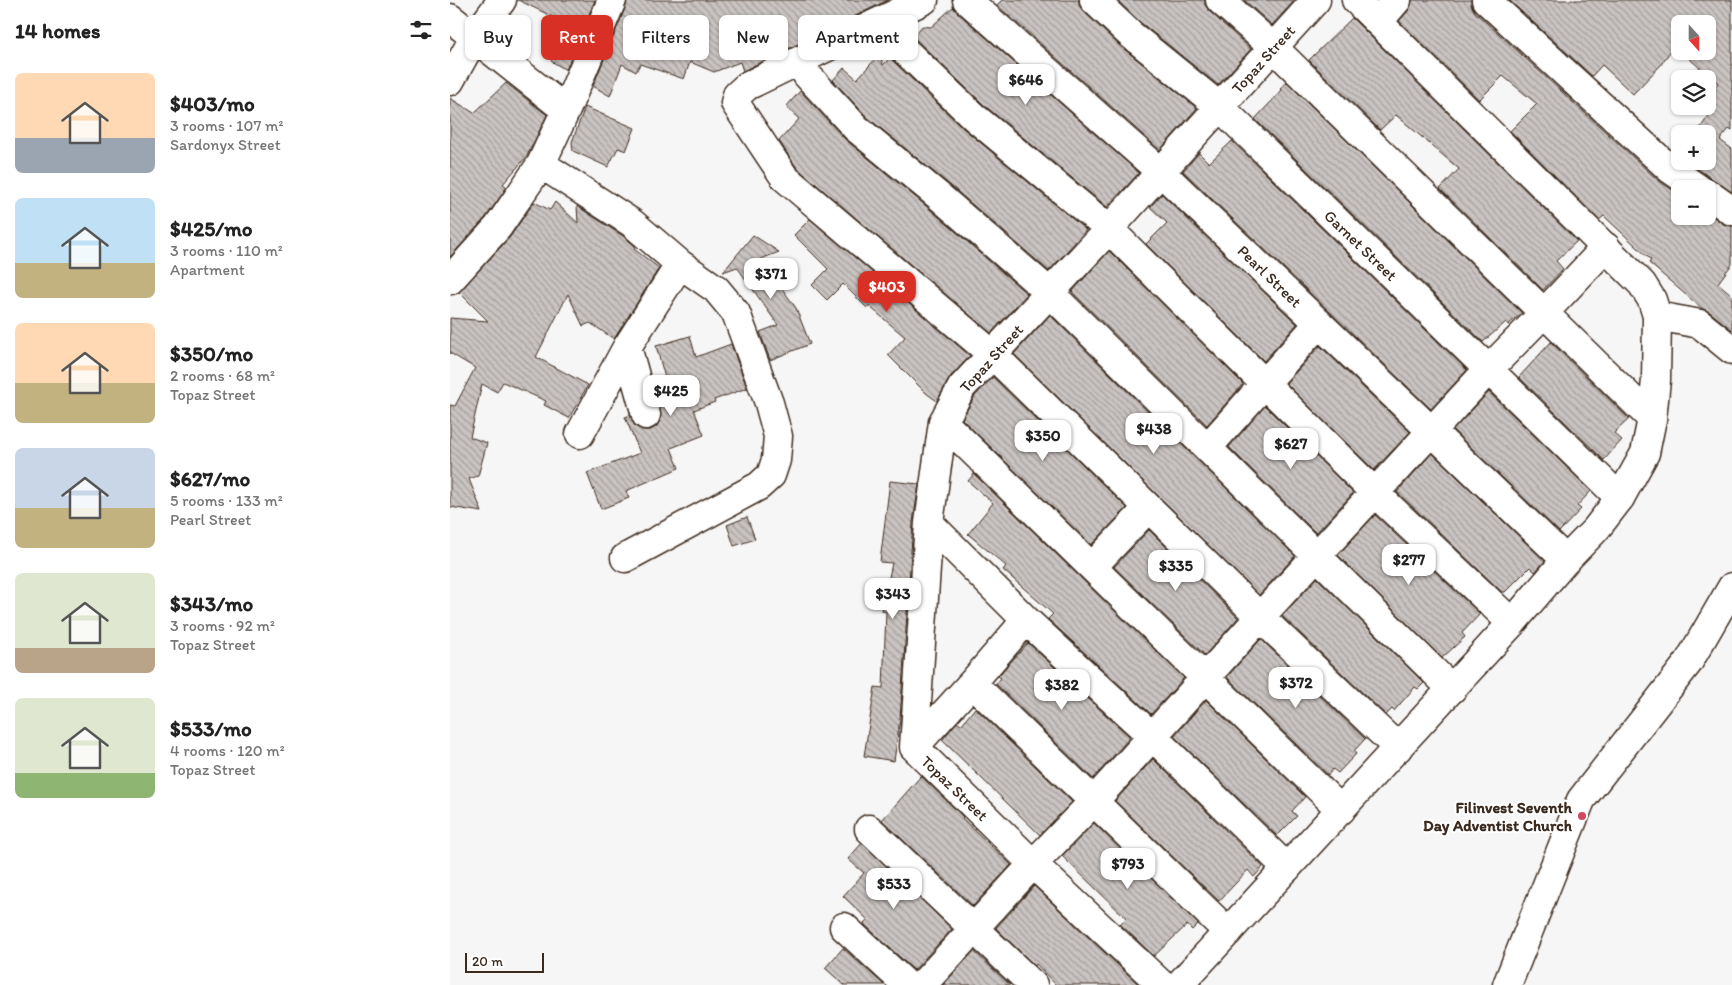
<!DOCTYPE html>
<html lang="en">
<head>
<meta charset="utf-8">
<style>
  :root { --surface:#fff; --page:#f6f6f6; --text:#222; --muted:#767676; --accent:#d93025 }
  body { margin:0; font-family:Itim,sans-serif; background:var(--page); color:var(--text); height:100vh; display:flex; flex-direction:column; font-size:19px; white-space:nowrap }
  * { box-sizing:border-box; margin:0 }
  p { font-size:16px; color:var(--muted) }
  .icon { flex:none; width:28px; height:28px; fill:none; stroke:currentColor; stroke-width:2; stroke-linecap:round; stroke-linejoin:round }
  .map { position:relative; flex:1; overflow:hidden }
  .sheet { display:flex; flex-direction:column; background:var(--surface); width:450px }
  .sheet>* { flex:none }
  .hud { position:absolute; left:15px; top:15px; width:475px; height:45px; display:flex; gap:10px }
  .needle { width:32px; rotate:159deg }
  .buttons { position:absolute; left:1221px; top:15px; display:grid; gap:10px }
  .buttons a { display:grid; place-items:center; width:45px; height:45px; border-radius:8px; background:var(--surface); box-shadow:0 1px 4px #0004; font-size:25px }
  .scale { position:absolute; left:15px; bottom:12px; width:79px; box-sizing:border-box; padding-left:5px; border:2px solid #3b2a1e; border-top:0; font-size:14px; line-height:18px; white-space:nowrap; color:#3b2a1e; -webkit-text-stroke:4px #fff; paint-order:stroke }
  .price { position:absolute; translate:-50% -42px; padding:0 11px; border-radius:10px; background:#fff; color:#222; font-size:16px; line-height:32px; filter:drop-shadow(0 1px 2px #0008) }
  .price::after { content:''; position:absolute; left:50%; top:30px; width:15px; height:11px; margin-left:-8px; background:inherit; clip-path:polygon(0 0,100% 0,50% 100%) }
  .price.on { background:var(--accent); color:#fff }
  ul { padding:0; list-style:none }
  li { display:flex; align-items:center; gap:15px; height:125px; padding:0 15px }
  li span { display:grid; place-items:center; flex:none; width:140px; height:100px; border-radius:8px; color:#555 }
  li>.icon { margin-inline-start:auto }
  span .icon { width:60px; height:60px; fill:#fffc; stroke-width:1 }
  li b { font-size:21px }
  h2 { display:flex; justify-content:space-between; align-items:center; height:60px; padding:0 15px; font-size:21px }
  .tag { padding:0 18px; border-radius:8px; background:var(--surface); box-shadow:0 1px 4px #0004; font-size:18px; line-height:45px }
  .tag.on { background:var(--accent); color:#fff }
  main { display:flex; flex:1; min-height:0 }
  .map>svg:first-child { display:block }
  .building { fill:url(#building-back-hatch); stroke:#3b2a1e }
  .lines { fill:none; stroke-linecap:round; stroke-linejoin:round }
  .minor-casing { stroke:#3b2a1e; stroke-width:31 }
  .tertiary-casing { stroke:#3b2a1e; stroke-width:31 }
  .minor { stroke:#fff; stroke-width:28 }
  .tertiary { stroke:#fff; stroke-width:28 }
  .poi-dot { fill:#d1495b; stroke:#fff; stroke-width:2 }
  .labels { text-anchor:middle; stroke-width:4; stroke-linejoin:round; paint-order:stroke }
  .street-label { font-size:16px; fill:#3b2a1e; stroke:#fff }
  .poi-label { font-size:16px; font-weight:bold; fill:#3b2a1e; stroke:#fff; text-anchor:end }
</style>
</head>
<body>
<main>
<section class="sheet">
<h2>14 homes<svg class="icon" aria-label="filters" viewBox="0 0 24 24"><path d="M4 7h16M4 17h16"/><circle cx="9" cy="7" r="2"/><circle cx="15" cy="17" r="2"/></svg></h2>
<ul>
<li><span style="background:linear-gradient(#ffd9b3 65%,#9aa5b1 0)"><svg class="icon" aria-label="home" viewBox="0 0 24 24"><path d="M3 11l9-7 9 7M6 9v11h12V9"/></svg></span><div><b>$403/mo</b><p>3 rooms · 107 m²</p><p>Sardonyx Street</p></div></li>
<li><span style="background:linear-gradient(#bfe0f5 65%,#c2b280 0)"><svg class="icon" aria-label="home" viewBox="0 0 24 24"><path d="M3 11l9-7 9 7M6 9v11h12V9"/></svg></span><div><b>$425/mo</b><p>3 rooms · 110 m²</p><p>Apartment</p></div></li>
<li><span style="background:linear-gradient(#ffd9b3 60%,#c2b280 0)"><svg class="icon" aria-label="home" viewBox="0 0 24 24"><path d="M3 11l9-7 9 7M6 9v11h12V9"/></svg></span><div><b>$350/mo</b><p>2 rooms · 68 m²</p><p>Topaz Street</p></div></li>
<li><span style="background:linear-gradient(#c9d6e8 60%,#c2b280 0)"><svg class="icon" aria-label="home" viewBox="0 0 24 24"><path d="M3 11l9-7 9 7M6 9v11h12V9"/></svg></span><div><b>$627/mo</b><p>5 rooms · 133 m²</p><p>Pearl Street</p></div></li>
<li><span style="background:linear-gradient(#dfe7d0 75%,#b9a48a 0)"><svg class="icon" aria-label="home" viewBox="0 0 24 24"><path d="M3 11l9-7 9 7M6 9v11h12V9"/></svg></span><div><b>$343/mo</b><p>3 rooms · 92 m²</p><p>Topaz Street</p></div></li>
<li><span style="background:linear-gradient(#dfe7d0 75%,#8fb573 0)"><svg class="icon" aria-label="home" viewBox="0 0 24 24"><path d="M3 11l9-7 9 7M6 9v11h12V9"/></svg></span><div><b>$533/mo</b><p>4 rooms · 120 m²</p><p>Topaz Street</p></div></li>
</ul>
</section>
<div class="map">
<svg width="1282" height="985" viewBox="0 0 1282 985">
  <defs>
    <pattern id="building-back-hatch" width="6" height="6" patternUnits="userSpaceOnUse" patternTransform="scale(1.25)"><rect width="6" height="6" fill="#c9c3c1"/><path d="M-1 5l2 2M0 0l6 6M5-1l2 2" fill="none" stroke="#a49f9c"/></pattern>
  </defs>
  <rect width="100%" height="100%" fill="#f7f6f6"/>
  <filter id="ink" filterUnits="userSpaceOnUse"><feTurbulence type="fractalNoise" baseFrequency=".02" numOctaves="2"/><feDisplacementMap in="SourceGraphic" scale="10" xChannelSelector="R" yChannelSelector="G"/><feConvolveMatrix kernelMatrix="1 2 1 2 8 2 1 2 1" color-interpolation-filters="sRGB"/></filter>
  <g filter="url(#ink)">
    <path class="building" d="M68 0H145L116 70 101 61 122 26Z
      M177 0H438L293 71 290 62 264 72 240 62 234 79 190 64 186 72 172 64 160 96 143 86 176 6Z
      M552 0H629V5L633 11 669 45 747 108 710 150 547 5Z
      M667 0H755V5L760 12 801 49 768 85 690 22Z
      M794 0H845L822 25Z
      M962 0H1021V5L1025 12 1209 181 1230 195V216H1258V213L1273 224 1282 226V264L1268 283 1282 295V330L1260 312 1251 308 1199 263 1201 260 1154 216 1149 220 1060 131 1087 104 1053 76 1029 100 949 21 959 10Z
      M1059 0H1282V131L1279 129 1270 140 1282 149V192L1236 161H1258V134H1246L1260 114 1251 107 1258 106V98L1268 83 1230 51H1258V24H1230V51L1224 46 1210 66 1183 94 1152 65 1142 76Z
      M503 7 507 12 689 173 657 207 534 105 463 37 472 26 481 27Z
      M902 18 1127 241 1106 261 1113 269 1093 290 990 189 1009 169 946 115 930 130 859 60Z
      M430 54 433 65 440 58 514 129 636 230 599 271 501 186 417 117 383 80 394 68 407 79Z
      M837 82 1072 313 1058 325 1056 322 1033 342 805 119 832 90 830 88Z
      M56 83 97 115 77 156 53 184 57 187 36 217 0 257V98L24 113Z
      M350 91 396 140 481 210 577 294 541 333 347 168 329 141 349 119 336 107Z
      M135 107 185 128 176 151 168 148 158 167 123 151 122 142Z
      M782 141 1017 370 981 409 733 171 749 153 759 163Z
      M712 194 847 324 814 361 696 244 717 223 700 207Z
      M84 202 100 210 105 202 128 223 127 206 173 236 185 246 184 249 209 268 164 339 140 323 133 326 118 294 86 357 138 385 119 418 94 405 96 401 53 382 47 392 32 384 20 437 37 443 28 476 19 479 32 512 0 507V405L5 406 25 368 0 353V318L38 321 9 292 60 237Z
      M360 219 520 356 500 377 487 401 476 393 438 355 455 337 419 306 417 308 393 284 377 300 362 285 378 269 344 235Z
      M303 235 329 252 311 259 346 308 360 344 320 360 310 332 328 325 287 267 273 272Z
      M659 251 793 384 757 425 622 292Z
      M600 315 845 556 809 595 564 354Z
      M240 336 246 357 281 344 297 388 264 400 265 402 244 410 254 435 221 448 229 468 176 491 179 498 151 509 137 473 190 453 175 417 180 415 185 426 192 430H201L207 426 211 418 209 404 221 399 206 346Z
      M1101 342 1179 419 1164 433 1172 440 1154 460 1069 377Z
      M870 346 960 432 924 470 836 383Z
      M543 377 677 508 641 545 512 419 525 396Z
      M1039 392 1141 491 1127 506 1131 509 1109 532 1003 430Z
      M815 406 903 493 866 533 779 447Z
      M982 453 1095 561 1085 572 1080 567 1055 592H1052L947 492Z
      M524 474 734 678 701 714 598 619 603 614 553 570 556 566 518 534 543 503 518 481Z
      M440 481 469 484 463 522 450 719 444 761 414 756 425 687 433 688 436 612 432 611 442 563 430 562Z
      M925 515 1030 614 1012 633 1015 637 992 658 888 555Z
      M297 517 305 539 284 546 277 525Z
      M699 530 788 618 755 655 664 567Z
      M867 578 974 683 968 689 965 687 944 711 942 709 936 715 832 616Z
      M811 639 915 739 904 751 906 754 888 773 883 769 878 775 777 677Z
      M578 643 680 737 643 779 546 684 551 678 548 676Z
      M756 700 855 797 842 811 847 816 827 836 724 736Z
      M525 708 622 802 590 835 492 740 507 722 511 725Z
      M703 759 813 867 804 877 798 870 769 901 665 801Z
      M471 776 513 817 512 818 561 865 523 906 432 820Z
      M644 823 748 924 742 930 737 925 704 956 670 924 676 918 612 856Z
      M412 843 502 929 464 970 414 924 418 920 393 896 414 873 398 859Z
      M584 886 689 985H606L586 964 585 966 546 928Z
      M393 948 434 985H394L375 968Z
      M524 951 560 985H493Z"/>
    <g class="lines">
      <g class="minor-casing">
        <path id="minor" d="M474 0 297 86 287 95 285 103 335 178 542 354 810 617 948 748
          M517 0 711 172 1116 560
          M644 0 680 34 770 107 1170 498
          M770 0 824 48 1202 419
          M1036 0 1220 169 1249 189
          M0 18 116 110
          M436 19 450 46 524 117 659 229 925 493 1062 623
          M928 22 947 0
          M350 61 357 75 406 128 491 198 600 293 1002 689
          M0 81 24 38 52 0
          M91 164 182 223 230 264 266 289 286 313 319 403 328 436 326 460 321 475 309 486 175 558
          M1258 194 1282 211
          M0 280 48 227 91 164 116 110 162 0
          M1207 316 1250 324 1282 350
          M177 347 196 415
          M493 422 891 810
          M130 434 177 347 230 264
          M758 447 869 323
          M479 523 576 620 702 736 837 868
          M642 567 698 508
          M522 683 778 932
          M464 747 522 683 576 620
          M419 829 583 985
          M394 927 457 985
          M472 985 583 864 644 801 810 617 1038 370 1093 314 1156 247
          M712 985 583 864 464 747 479 523 493 422 512 387 659 229 866 0
          M1057 985 1131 800 1238 663 1282 587"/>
      </g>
      <g class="tertiary-casing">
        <path id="tertiary" d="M729 985 1062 623 1116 560 1146 529 1170 498 1195 453 1202 419 1206 380 1207 316 1202 300 1192 284 906 0"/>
      </g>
      <use href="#minor" class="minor"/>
      <use href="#tertiary" class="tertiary"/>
    </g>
  </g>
  <circle class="poi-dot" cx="1132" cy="816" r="5"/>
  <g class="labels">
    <g class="street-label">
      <text transform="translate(813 59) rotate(-48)" y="6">Topaz Street</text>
      <text transform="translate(911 245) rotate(44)" y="6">Garnet Street</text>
      <text transform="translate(820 276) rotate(44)" y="6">Pearl Street</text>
      <text transform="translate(541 358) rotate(-48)" y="6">Topaz Street</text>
      <text transform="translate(505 788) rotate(44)" y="6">Topaz Street</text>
    </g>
    <g class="poi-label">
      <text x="1122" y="813">Filinvest Seventh<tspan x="1122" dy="18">Day Adventist Church</tspan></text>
    </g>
  </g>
</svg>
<div class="buttons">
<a><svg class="needle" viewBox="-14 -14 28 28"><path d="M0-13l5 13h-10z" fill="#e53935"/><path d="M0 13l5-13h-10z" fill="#767676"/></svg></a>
<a><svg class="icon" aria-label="layers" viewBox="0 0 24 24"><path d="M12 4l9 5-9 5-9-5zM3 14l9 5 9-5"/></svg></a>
<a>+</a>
<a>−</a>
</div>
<div class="scale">20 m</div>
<b class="price" style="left:576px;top:106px">$646</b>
<b class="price" style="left:321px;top:300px">$371</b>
<b class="price on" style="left:437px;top:313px">$403</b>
<b class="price" style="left:221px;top:417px">$425</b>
<b class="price" style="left:704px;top:455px">$438</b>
<b class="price" style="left:593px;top:462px">$350</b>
<b class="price" style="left:841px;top:470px">$627</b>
<b class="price" style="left:959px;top:586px">$277</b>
<b class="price" style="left:726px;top:592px">$335</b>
<b class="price" style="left:443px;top:620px">$343</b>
<b class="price" style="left:846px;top:709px">$372</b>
<b class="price" style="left:612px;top:711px">$382</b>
<b class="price" style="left:678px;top:890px">$793</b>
<b class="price" style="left:444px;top:910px">$533</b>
<div class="hud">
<a class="tag">Buy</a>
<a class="tag on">Rent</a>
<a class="tag">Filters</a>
<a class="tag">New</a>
<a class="tag">Apartment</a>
</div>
</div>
</main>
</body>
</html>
